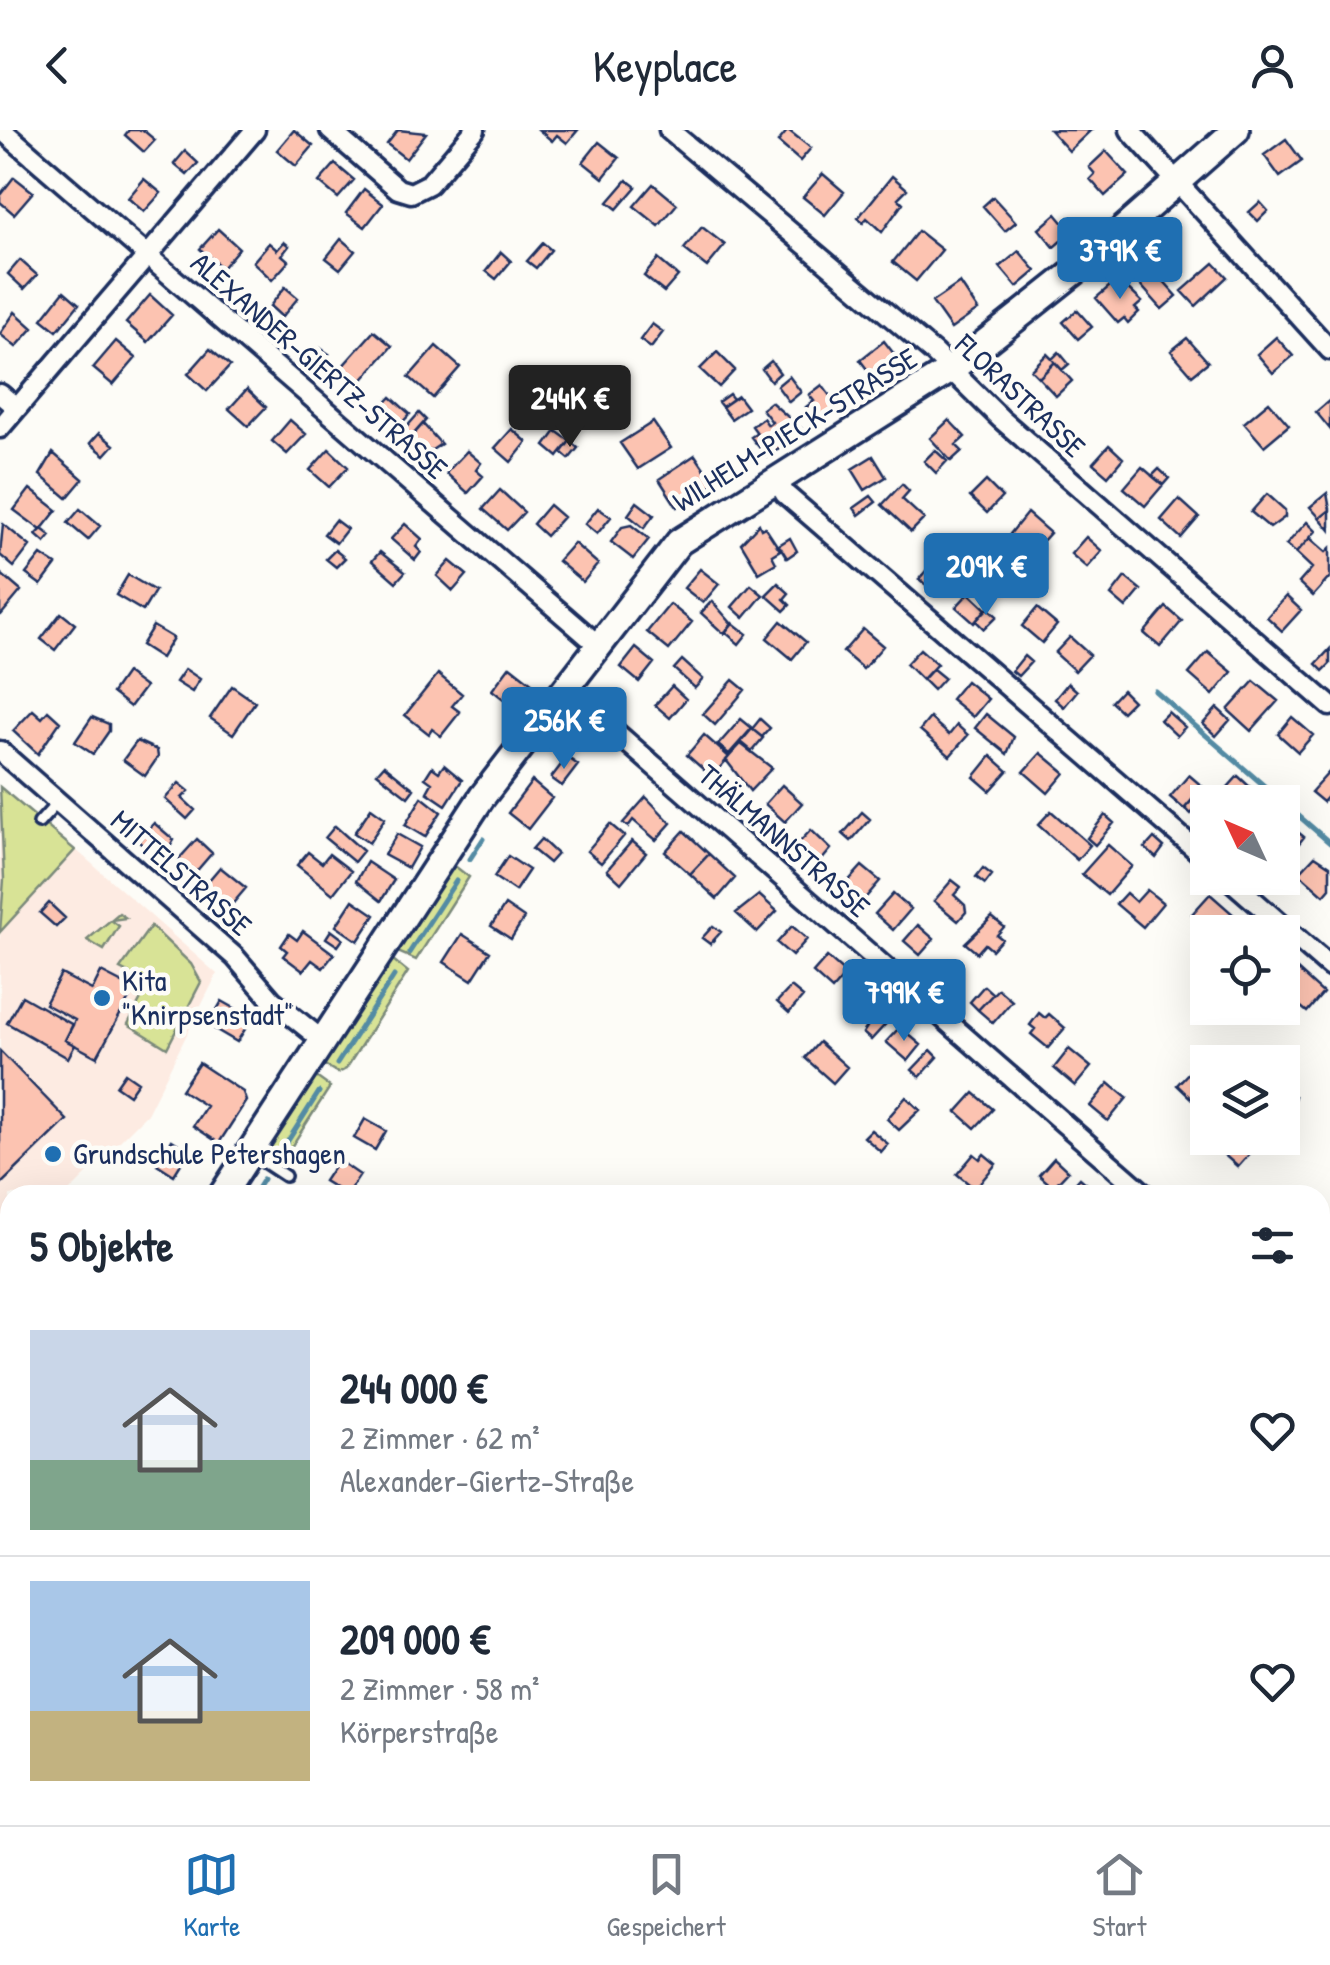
<!DOCTYPE html>
<html lang="de">
<head>
<meta charset="utf-8">
<style>
  :root { --surface:#fff; --page:#f6f6f7; --text:#1f2937; --muted:#747a83; --line:#e0e1e3; --accent:#1f6fb2 }
  body { margin:0; font-family:"Patrick Hand",sans-serif; background:var(--page); color:var(--text); height:100vh; display:flex; flex-direction:column; font-size:38px; white-space:nowrap }
  * { box-sizing:border-box; margin:0 }
  p { font-size:32px; color:var(--muted) }
  .icon { flex:none; width:55px; height:55px; fill:none; stroke:currentColor; stroke-width:2; stroke-linecap:round; stroke-linejoin:round }
  .map { position:relative; flex:1; overflow:hidden }
  .side { position:absolute; left:0px; top:1055px; width:1330px; height:640px; display:flex; flex-direction:column; background:var(--surface); border-radius:30px 30px 0 0; box-shadow:0 10px 40px #0002 }
  .side>* { flex:none }
  .needle { width:65px; rotate:314deg }
  .fabs { position:absolute; left:1190px; top:655px; display:grid; gap:20px }
  .fabs a { display:grid; place-items:center; width:110px; height:110px; border-radius:0px; background:var(--surface); box-shadow:0 10px 40px #0002; font-size:50px }
  .price { position:absolute; translate:-50% -85px; padding:0 22px; border-radius:10px; background:var(--accent); color:#fff; font-size:32px; line-height:65px; filter:drop-shadow(0 2px 5px #0008) }
  .price::after { content:''; position:absolute; left:50%; top:60px; width:30px; height:22px; margin-left:-15px; background:inherit; clip-path:polygon(0 0,100% 0,50% 100%) }
  .price.selected { background:#222; color:#fff }
  ul { padding:0; list-style:none }
  li { display:flex; align-items:center; gap:30px; height:250px; padding:0 30px }
  li+li { border-top:2px solid var(--line) }
  li span { display:grid; place-items:center; flex:none; width:280px; height:200px; border-radius:0px; color:#555 }
  li>.icon { margin-inline-start:auto }
  span .icon { width:120px; height:120px; fill:#fffc; stroke-width:1 }
  li b { font-size:42px }
  h2 { display:flex; justify-content:space-between; align-items:center; height:120px; padding:0 30px; font-size:42px }
  header { display:flex; justify-content:space-between; align-items:center; height:130px; padding:0 30px; background:var(--surface); font-size:45px; font-weight:600 }
  .tab-bar { display:flex; justify-content:space-around; align-items:center; height:140px; border-top:2px solid var(--line); background:var(--surface); font-size:28px; color:var(--muted) }
  .tab-bar a { display:grid; justify-items:center; gap:5px }
  .tab-bar .selected { color:var(--accent) }
  .map>svg:first-child { display:block }
  .built { fill:#fdebe2 }
  .green { fill:#d8e396; stroke:#7a897a; stroke-width:2.5 }
  .lines { fill:none; stroke-linecap:round; stroke-linejoin:round }
  .stream { stroke:#538ba4; stroke-width:5 }
  .building { fill:#fcc3b1; stroke:#1b2f5e; stroke-width:2.5 }
  .lane-casing { stroke:#1b2f5e; stroke-width:16 }
  .street-casing { stroke:#1b2f5e; stroke-width:25 }
  .secondary-casing { stroke:#1b2f5e; stroke-width:32 }
  .lane { stroke:#fdfcf7; stroke-width:9 }
  .street { stroke:#fdfcf7; stroke-width:18 }
  .secondary { stroke:#fdfcf7; stroke-width:25 }
  .poi-dot { fill:#1f6fb2; stroke:#fdfcf7; stroke-width:4 }
  .labels { text-anchor:middle; stroke-width:9; stroke-linejoin:round; paint-order:stroke }
  .street-label { font-size:30px; fill:#1b2f5e; stroke:#fdfcf7 }
  .poi-label { font-size:30px; fill:#1b2f5e; stroke:#fdfcf7; text-anchor:start }
</style>
</head>
<body>
<header><svg class="icon" aria-label="back" viewBox="0 0 24 24"><path d="M15 5l-7 7 7 7"/></svg>Keyplace<svg class="icon" aria-label="person" viewBox="0 0 24 24"><circle cx="12" cy="8" r="4"/><path d="M4 21q1-7 8-7t8 7"/></svg></header>
<div class="map">
<svg width="1330" height="1695" viewBox="0 0 1330 1695">
  <rect width="100%" height="100%" fill="#fdfcf7"/>
  <filter id="ink" filterUnits="userSpaceOnUse"><feTurbulence type="fractalNoise" baseFrequency=".01" numOctaves="2"/><feDisplacementMap in="SourceGraphic" scale="20" xChannelSelector="R" yChannelSelector="G"/><feConvolveMatrix kernelMatrix="1 2 1 2 8 2 1 2 1" color-interpolation-filters="sRGB"/></filter>
  <g filter="url(#ink)">
    <path class="built" d="M0 659 47 703 74 718 217 844 147 984 66 1065H10V1122L0 1132Z
      M10 1395V1557L0 1550V1411Z"/>
    <path class="green" d="M0 657 75 720 0 802 4 749Z
      M447 730 469 747 416 830 393 820Z
      M119 783 126 788 111 790 119 796 104 820 87 810Z
      M151 796 191 834 201 852 167 918 128 894 149 854 120 839Z
      M388 826 408 842 346 939 338 943 323 934Z
      M312 944 330 957 282 1031 275 1033 260 1023 272 1001 284 993Z"/>
    <g class="lines">
      <path class="stream" d="M1155 561 1330 713
        M470 729 483 709
        M409 823 456 751
        M337 934 394 846
        M277 1028 319 962
        M253 1065 263 1049"/>
    </g>
    <path class="building" d="M129 0H143L155 10 144 22 125 5Z
      M294 0 313 16 296 36 277 20Z
      M398 0 426 3 406 29 387 14Z
      M539 0H578L567 13 557 5 552 11Z
      M788 0 811 18 800 31 778 12Z
      M1050 0H1091L1069 21Z
      M1286 9 1302 31 1280 47 1264 25Z
      M599 12 619 28 603 48 583 32Z
      M185 21 198 33 187 45 174 34Z
      M1106 21 1128 45 1105 66 1090 49 1095 44 1089 37Z
      M335 34 354 50 338 68 319 52Z
      M823 44 844 62 825 85 803 67Z
      M892 46 907 59 898 68 903 73 882 102 867 88 863 93 858 88Z
      M14 47 33 62 14 84 0 72V65Z
      M144 49 161 63 144 82 128 68Z
      M627 50 636 57 617 79 608 72Z
      M653 54 677 74 659 96 634 76Z
      M364 59 383 74 365 97 346 83Z
      M993 67 1016 92 1005 101 983 76Z
      M1260 72 1268 81 1258 91 1249 82Z
      M1056 84 1071 102 1054 117 1039 99Z
      M702 97 725 115 707 137 684 119Z
      M218 99 239 118 222 138 200 119Z
      M918 101 942 120 916 151 893 132Z
      M341 109 355 121 340 139 326 128Z
      M284 112 289 116 282 125 289 131 272 150 253 132 269 113 277 120Z
      M543 113 551 120 536 138 527 131Z
      M1019 121 1036 141 1017 157 1000 137Z
      M501 122 511 131 496 149 486 141Z
      M658 129 678 146 664 162 644 146Z
      M1144 129 1177 166 1162 179 1129 142Z
      M20 130 37 145 24 159 8 144Z
      M1214 133 1227 147 1196 176 1182 161Z
      M1118 149 1142 172 1135 178 1139 182 1128 193 1124 188 1118 193 1096 168Z
      M960 153 978 180 951 199 932 172Z
      M285 157 298 168 282 187 270 176Z
      M64 161 79 174 57 201 42 189Z
      M150 165 172 185 148 212 126 193Z
      M1077 180 1092 197 1078 209 1063 192Z
      M15 182 33 198 16 217 0 204Z
      M652 194 663 202 651 218 640 210Z
      M374 201 392 216 359 254 341 238Z
      M1276 207 1293 226 1273 243 1257 224Z
      M1187 208 1208 232 1192 245 1171 221Z
      M116 211 136 228 113 255 93 238Z
      M884 211 901 233 876 251 860 230Z
      M436 216 460 237 433 268 409 247Z
      M320 218 329 224 321 233 312 226Z
      M210 219 230 236 207 261 188 244Z
      M717 222 735 240 719 257 700 239Z
      M1059 222 1069 234 1062 240 1052 229Z
      M1047 224 1055 232 1039 248 1031 240Z
      M771 231 780 243 771 251 762 239Z
      M1055 232 1072 251 1056 266 1039 248Z
      M589 245 610 255 601 274 580 263Z
      M789 246 801 262 789 272 777 256Z
      M822 255 839 278 818 293 806 277 814 271 809 265Z
      M247 259 266 277 248 296 229 279Z
      M729 264 733 269 722 277 718 272Z
      M738 266 747 278 731 289 722 277Z
      M391 267 410 284 395 300 376 283Z
      M1330 270V299L1316 282Z
      M771 272 804 301 767 327 751 307 757 303 752 296 763 288 768 295 772 292 762 279Z
      M1269 272 1289 295 1264 316 1244 293Z
      M419 283 426 290 411 307 404 300Z
      M290 290 306 304 287 324 272 311Z
      M949 290 965 307 956 315 962 321 951 331 930 308Z
      M653 292 671 318 638 339 620 313Z
      M423 294 441 314 423 326 407 312Z
      M512 299 527 312 511 332 495 318Z
      M556 301 570 311 558 327 545 316Z
      M99 303 114 315 105 325 90 313Z
      M570 311 578 318 569 329 561 322Z
      M1109 315 1123 328 1108 346 1093 333Z
      M329 319 348 337 329 357 310 340Z
      M935 320 947 331 936 343 924 331Z
      M467 321 481 333 476 340 483 346 468 363 446 343Z
      M53 323 83 349 67 368 40 345Z
      M695 325 714 353 677 377 659 349Z
      M873 326 886 347 865 360 852 339Z
      M1142 337 1163 355 1145 376 1124 358Z
      M1159 339 1169 348 1163 355 1152 346Z
      M986 351 1002 367 987 383 970 367Z
      M902 354 909 361 902 369 924 389 911 402 882 375Z
      M30 359 57 380 41 400 14 380Z
      M500 360 524 382 507 400 483 379Z
      M1327 363 1330 380 1320 388 1310 377Z
      M1267 364 1285 380V387L1270 398 1251 382Z
      M871 366 876 372 859 385 854 378Z
      M1179 369 1199 387 1181 408 1161 390Z
      M637 372 654 385 644 398 628 385Z
      M549 375 563 387 546 406 533 394Z
      M598 378 611 387 597 404 585 394Z
      M80 379 100 396 88 410 68 393Z
      M1330 380V400L1320 388Z
      M1027 383 1050 403 1032 423 1010 404Z
      M335 390 347 399 336 413 324 404Z
      M1307 392 1316 401 1296 423 1286 415Z
      M3 394 30 416 14 437 0 425Z
      M405 394 422 409 416 417 421 422 415 430 391 409Z
      M759 394 761 399 765 397 780 420 772 425 776 433 759 443 741 413Z
      M631 395 649 409 633 429 611 412 622 397Z
      M42 399 51 406 45 413 36 405Z
      M1086 407 1102 421 1087 438 1071 424Z
      M790 408 797 421 787 428 779 415Z
      M1310 408 1326 422 1330 418V447L1313 466 1299 453 1312 438 1296 423Z
      M574 413 598 434 583 452 558 431Z
      M335 420 345 428 336 437 326 429Z
      M380 422 405 442 396 452 372 431Z
      M941 423 960 438 938 465 919 449Z
      M41 425 56 435 41 455 26 444Z
      M450 431 467 445 453 461 437 446Z
      M700 439 719 454 703 473 684 458Z
      M0 443 21 461 1 485H0Z
      M128 445 155 461 143 481 116 465Z
      M1125 447 1141 460 1126 478 1111 465Z
      M778 453 789 463 784 469 790 475 784 481 766 465Z
      M751 455 763 465 744 488 732 477Z
      M969 463 986 479 974 493 956 477Z
      M1286 466 1301 480 1282 501 1267 487Z
      M712 471 732 494 724 504 701 483Z
      M670 474 692 492 669 520 647 502Z
      M1166 477 1182 491 1160 517 1144 503Z
      M988 478 997 486 984 499 976 491Z
      M1037 478 1057 495 1042 513 1022 496Z
      M61 483 75 494 55 520 41 509Z
      M781 491 806 512 792 529 767 508Z
      M733 493 747 504 739 514 725 502Z
      M153 496 173 508 161 528 141 515Z
      M863 499 883 516 863 539 843 522Z
      M1070 507 1090 525 1075 541 1055 523Z
      M636 518 654 533 639 552 621 537Z
      M920 519 937 534 922 550 906 534Z
      M1330 519V534L1323 541 1316 534Z
      M1208 522 1232 542 1213 565 1189 544Z
      M1024 526 1031 532 1018 546 1012 541Z
      M682 530 703 549 695 558 674 539Z
      M510 536 533 554 515 578 492 560Z
      M185 539 200 549 192 562 176 552Z
      M933 539 944 548 933 560 923 550Z
      M126 543 145 557 130 577 112 563Z
      M438 544 462 564 452 576 460 582 441 606 432 599 429 604 405 585Z
      M733 550 745 560 715 595 703 584Z
      M966 551 988 569 973 587 951 569Z
      M1254 551 1278 571 1251 601 1228 580Z
      M1068 553 1077 561 1064 577 1055 569Z
      M232 556 255 572 233 604 210 588Z
      M672 556 686 569 670 588 655 575Z
      M1122 560 1133 571 1122 582 1111 572Z
      M1217 578 1230 590 1216 606 1203 594Z
      M33 580 42 588 48 581 60 592 38 624 13 601Z
      M1168 582 1185 597 1177 606 1160 590Z
      M986 584 1014 607 1007 624 975 598Z
      M92 587 109 594V601L93 624 75 612Z
      M1292 587 1313 605 1298 622 1278 604Z
      M930 588 949 605 957 595 968 605 950 626 920 600Z
      M741 589 752 598 729 624 718 615Z
      M760 589 770 598 762 607 752 599Z
      M752 599 763 608 752 621 741 612Z
      M704 605 729 627 712 647 687 625Z
      M137 611 157 620 158 627 145 646 123 630Z
      M741 614 772 638 750 661 726 630Z
      M1041 623 1065 643 1048 663 1024 642Z
      M991 626 1008 641 990 661 974 647Z
      M567 627 578 635 562 656 551 648Z
      M384 635 414 659 408 667 377 643Z
      M444 635 462 650 446 675 427 662 432 653 425 648 432 637 439 642Z
      M1330 641V664L1323 672 1311 662Z
      M1189 645 1203 657 1184 679 1170 667Z
      M1238 646 1262 668 1257 672H1227L1220 666Z
      M532 651 552 668 528 699 508 683Z
      M179 653 189 661 182 668 195 680 187 689 165 669Z
      M782 655 802 673 785 692 765 674Z
      M1201 661 1207 666 1191 684 1185 678Z
      M422 667 441 682 425 707 405 695Z
      M646 667 671 693 656 710 633 690 628 697 623 693Z
      M371 678 385 688 369 713 354 703Z
      M1051 681 1090 715 1077 730 1038 695Z
      M862 682 870 689 851 711 843 704Z
      M1105 685 1114 693 1095 715 1087 708Z
      M1282 689 1304 707 1288 727 1282 723Z
      M154 693 174 710 161 732 138 711Z
      M610 694 624 706 601 733 587 721Z
      M335 696 363 721 354 732 325 708Z
      M811 700 831 719 815 738 794 718Z
      M684 701 709 724 690 744 665 722Z
      M397 704 420 717 408 738 384 725Z
      M1154 708 1164 717 1156 728 1145 718Z
      M197 709 212 723 194 744 178 730Z
      M541 709 557 724 549 733 532 719Z
      M632 711 646 723 621 753 607 740Z
      M1108 715 1132 736 1107 765 1082 744Z
      M308 722 322 733 329 724 351 741 333 764 297 735Z
      M709 724 735 748 717 769 690 744Z
      M508 726 529 740 515 761 494 747Z
      M1315 726 1330 736V758L1324 765 1299 743Z
      M367 732 394 750 381 771 356 751Z
      M862 736 880 751 861 773 854 771 843 757Z
      M220 737 246 758 229 778 203 757Z
      M983 738 992 745 985 754 976 747Z
      M952 750 961 757 954 765 965 775 966 782 958 791 934 771Z
      M1147 760 1163 773 1143 797 1116 774 1126 763 1136 772Z
      M893 764 911 779 893 800 875 784Z
      M1210 764 1234 785 1218 802 1192 784Z
      M759 765 777 781 757 802 736 783Z
      M353 770 375 785 358 811 336 796Z
      M49 773 65 788 56 797 40 783Z
      M505 775 524 788 511 809 491 796Z
      M992 787 1004 797 997 805 1002 809 992 820 985 814 977 823 965 813Z
      M918 795 934 809 920 825 904 811Z
      M713 796 721 802 710 814 702 808Z
      M792 796 807 809 792 826 777 813Z
      M331 800 343 809 338 816 326 808Z
      M303 801 334 824 323 838 312 830 303 841 283 826 287 821 281 816 289 804 297 810Z
      M462 804 490 822 472 850 444 832Z
      M827 827 846 844 832 860 813 843Z
      M1295 838 1323 863 1307 882 1282 861V853Z
      M101 842 134 859 97 927 65 910 75 890 45 874 61 844 92 860Z
      M984 856 993 864 978 880 970 872Z
      M791 857 803 867 789 883 777 872Z
      M998 859 1012 871 993 893 978 880Z
      M867 861 894 885 871 910 863 903 867 897 849 881Z
      M22 866 73 895 65 910 75 915 68 928 7 893Z
      M222 871 252 888 237 912 208 895Z
      M1039 883 1045 888 1049 884 1065 898 1048 918 1031 904 1035 899 1030 895Z
      M900 897 921 915 908 931 886 912Z
      M819 912 847 937 833 953 805 928Z
      M1069 919 1091 937 1075 956 1054 938Z
      M931 920 938 927 920 947 912 940Z
      M0 921 67 990 0 1055Z
      M1209 921 1221 932H1208V965L1198 975 1177 955Z
      M199 933 243 962 246 971 219 1013 193 996 206 976 181 960Z
      M125 943 138 952 129 965 116 956Z
      M1109 953 1127 968 1108 991 1090 976Z
      M1282 962 1295 966 1286 993 1282 992Z
      M974 963 993 979 975 998 957 982Z
      M906 967 920 980 899 1000 887 989Z
      M365 989 386 1001 375 1020 354 1008Z
      M871 1000 888 1014 881 1022 864 1007Z
      M1217 1008H1257L1261 1011 1238 1037 1212 1014Z
      M172 1010 189 1021 174 1045 157 1034Z
      M974 1024 980 1029 984 1024 996 1034 975 1059 957 1044Z
      M1054 1028 1068 1041 1053 1057 1039 1045Z
      M338 1030 360 1045 347 1065 324 1051Z
      M1080 1048 1087 1054 1077 1064 1071 1058Z
      M1326 1101 1330 1128 1327 1125 1320 1133V1108Z
      M1330 1371V1413L1329 1414 1320 1407V1383Z
      M0 1616 10 1624V1642L3 1651Z
      M202 1685H235L241 1690 236 1695H194Z"/>
    <g class="lines">
      <g class="lane-casing">
        <path id="lane" d="M39 693 57 673
          M250 1023 285 1046"/>
      </g>
      <g class="street-casing">
        <path id="street" d="M2 0 598 515
          M330 0 398 59 411 63 429 54 475 0
          M669 0 934 223 1001 289 1330 576
          M1130 0 1330 220
          M0 264 17 278
          M0 298 255 0
          M777 350 785 364 1208 730
          M565 558 1146 1065
          M0 621 235 827 272 870 322 910
          M1228 748 1330 837
          M1320 1218 1330 1227
          M0 1375 10 1359
          M0 1688 9 1695
          M158 1695 166 1685"/>
      </g>
      <g class="secondary-casing">
        <path id="secondary" d="M222 1065 482 667 679 412 952 239 1078 139 1236 0
          M0 1269 10 1277
          M525 1685 537 1695"/>
      </g>
      <use href="#lane" class="lane"/>
      <use href="#street" class="street"/>
      <use href="#secondary" class="secondary"/>
    </g>
  </g>
  <g class="poi-dot">
    <circle cx="102" cy="868" r="10"/>
    <circle cx="53" cy="1024" r="10"/>
  </g>
  <g class="labels">
    <g class="street-label">
      <text transform="translate(319 236) rotate(41)" y="10">ALEXANDER-GIERTZ-STRASSE</text>
      <text transform="translate(1020 266) rotate(43)" y="10">FLORASTRASSE</text>
      <text transform="translate(795 300) rotate(-32)" y="10">WILHELM-PIECK-STRASSE</text>
      <text transform="translate(784 711) rotate(41)" y="10">THÄLMANNSTRASSE</text>
      <text transform="translate(181 743) rotate(41)" y="10">MITTELSTRASSE</text>
    </g>
    <g class="poi-label">
      <text x="122" y="861">Kita<tspan x="122" dy="34">"Knirpsenstadt"</tspan></text>
      <text x="73" y="1034">Grundschule Petershagen</text>
    </g>
  </g>
</svg>
<div class="fabs">
<a><svg class="needle" viewBox="-14 -14 28 28"><path d="M0-13l5 13h-10z" fill="#e53935"/><path d="M0 13l5-13h-10z" fill="#747a83"/></svg></a>
<a><svg class="icon" aria-label="locate" viewBox="0 0 24 24"><circle cx="12" cy="12" r="6"/><path d="M12 2v4M12 18v4M2 12h4M18 12h4"/></svg></a>
<a><svg class="icon" aria-label="layers" viewBox="0 0 24 24"><path d="M12 4l9 5-9 5-9-5zM3 14l9 5 9-5"/></svg></a>
</div>
<b class="price" style="left:1120px;top:172px">379K €</b>
<b class="price selected" style="left:570px;top:320px">244K €</b>
<b class="price" style="left:986px;top:488px">209K €</b>
<b class="price" style="left:564px;top:642px">256K €</b>
<b class="price" style="left:904px;top:914px">799K €</b>
<section class="side">
<h2>5 Objekte<svg class="icon" aria-label="filters" viewBox="0 0 24 24"><path d="M4 7h16M4 17h16"/><circle cx="9" cy="7" r="2"/><circle cx="15" cy="17" r="2"/></svg></h2>
<ul>
<li><span style="background:linear-gradient(#c9d6e8 65%,#7fa58c 0)"><svg class="icon" aria-label="home" viewBox="0 0 24 24"><path d="M3 11l9-7 9 7M6 9v11h12V9"/></svg></span><div><b>244 000 €</b><p>2 Zimmer · 62 m²</p><p>Alexander-Giertz-Straße</p></div><svg class="icon" aria-label="heart" viewBox="0 0 24 24"><path d="M12 20l-8-8c-3-5 5-10 8-4 3-6 11-1 8 4z"/></svg></li>
<li><span style="background:linear-gradient(#a9c7e8 65%,#c2b280 0)"><svg class="icon" aria-label="home" viewBox="0 0 24 24"><path d="M3 11l9-7 9 7M6 9v11h12V9"/></svg></span><div><b>209 000 €</b><p>2 Zimmer · 58 m²</p><p>Körperstraße</p></div><svg class="icon" aria-label="heart" viewBox="0 0 24 24"><path d="M12 20l-8-8c-3-5 5-10 8-4 3-6 11-1 8 4z"/></svg></li>
</ul>
</section>
</div>
<nav class="tab-bar">
<a class="selected"><svg class="icon" aria-label="map" viewBox="0 0 24 24"><path d="M3 6l6-2 6 2 6-2v14l-6 2-6-2-6 2zM9 4v14M15 6v14"/></svg>Karte</a>
<a><svg class="icon" aria-label="saved" viewBox="0 0 24 24"><path d="M7 4h10v16l-5-4-5 4z"/></svg>Gespeichert</a>
<a><svg class="icon" aria-label="home" viewBox="0 0 24 24"><path d="M3 11l9-7 9 7M6 9v11h12V9"/></svg>Start</a>
</nav>
</body>
</html>
